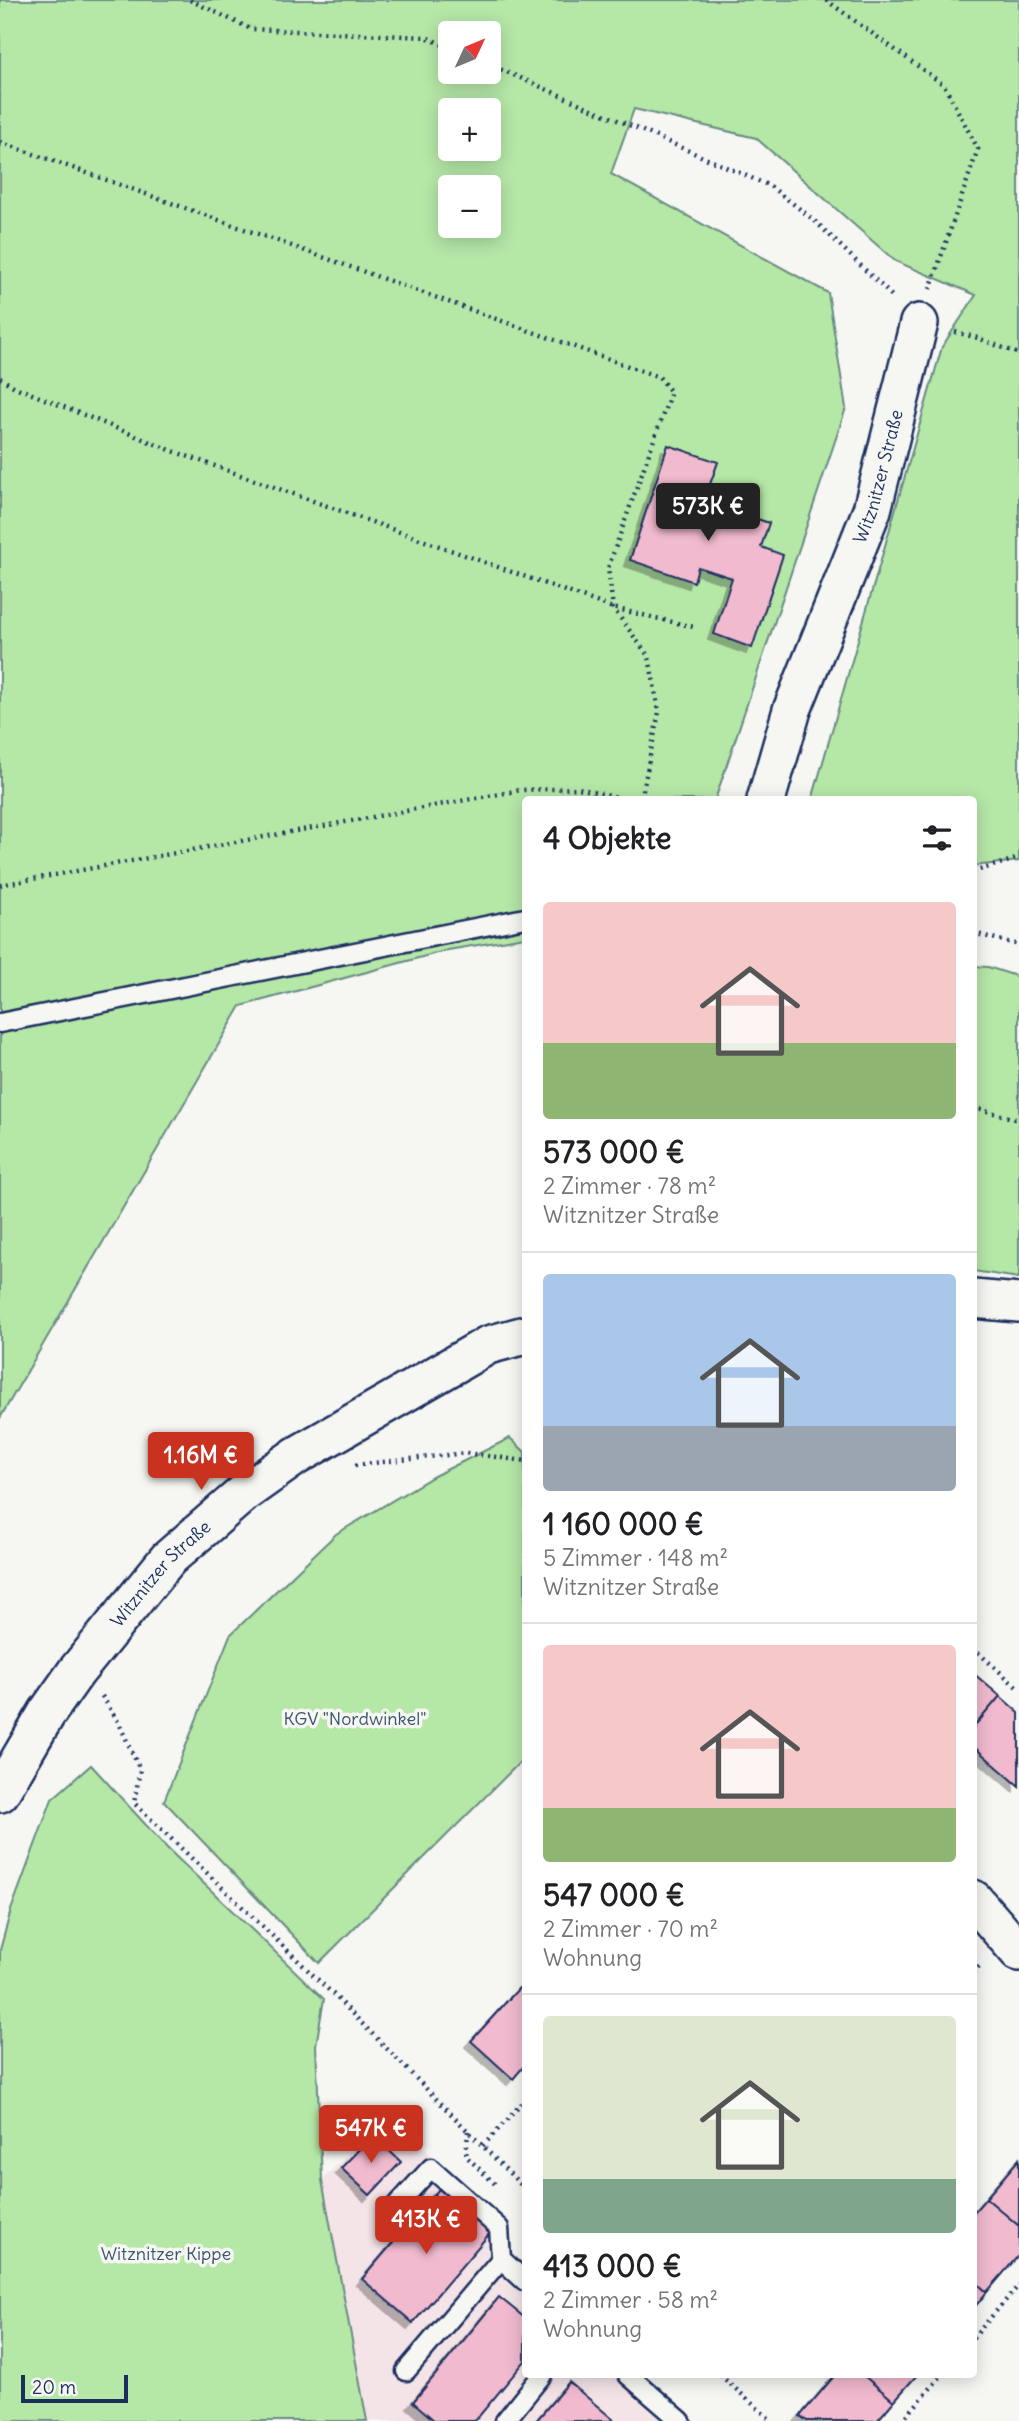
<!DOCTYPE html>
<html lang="de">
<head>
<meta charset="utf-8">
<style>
  :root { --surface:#fff; --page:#f6f6f6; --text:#202124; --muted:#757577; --line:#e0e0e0; --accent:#c8321e }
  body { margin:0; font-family:Delius,sans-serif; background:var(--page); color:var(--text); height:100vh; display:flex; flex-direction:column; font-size:26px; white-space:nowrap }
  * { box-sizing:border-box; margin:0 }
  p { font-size:23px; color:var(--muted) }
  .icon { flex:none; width:38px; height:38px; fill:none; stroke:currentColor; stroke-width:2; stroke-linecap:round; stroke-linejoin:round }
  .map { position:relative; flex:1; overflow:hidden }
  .side { position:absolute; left:522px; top:796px; width:455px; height:1582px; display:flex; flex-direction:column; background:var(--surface); border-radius:7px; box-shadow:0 4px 18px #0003 }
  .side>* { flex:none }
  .needle { width:46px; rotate:46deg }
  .fabs { position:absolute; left:438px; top:21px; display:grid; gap:14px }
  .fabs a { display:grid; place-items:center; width:63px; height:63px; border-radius:7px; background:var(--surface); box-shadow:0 4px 18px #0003; font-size:35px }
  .scale { position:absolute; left:21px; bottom:18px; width:107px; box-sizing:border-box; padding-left:7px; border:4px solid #1b2f5e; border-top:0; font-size:19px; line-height:24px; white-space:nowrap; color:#1b2f5e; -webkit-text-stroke:5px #f6f6f2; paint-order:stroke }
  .price { position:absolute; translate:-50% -60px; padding:0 16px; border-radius:7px; background:var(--accent); color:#fff; font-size:23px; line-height:46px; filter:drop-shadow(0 2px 4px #0008) }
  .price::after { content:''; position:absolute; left:50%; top:42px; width:21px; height:16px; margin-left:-10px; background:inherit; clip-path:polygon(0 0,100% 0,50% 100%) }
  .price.selected { background:#222; color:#fff }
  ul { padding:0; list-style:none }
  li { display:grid; align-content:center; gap:14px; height:371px; padding:0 21px }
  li+li { border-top:2px solid var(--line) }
  li span { display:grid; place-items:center; height:217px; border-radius:7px; color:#555 }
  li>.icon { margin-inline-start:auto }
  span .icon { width:126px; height:126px; fill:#fffc; stroke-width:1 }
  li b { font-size:30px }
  h2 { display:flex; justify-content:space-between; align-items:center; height:84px; padding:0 21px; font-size:30px }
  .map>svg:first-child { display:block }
  .built { fill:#f4e4e8 }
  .green { fill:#b5e7a7; stroke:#688b82; stroke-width:2; fill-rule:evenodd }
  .building { fill:#f1bacf; stroke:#1b2f5e; stroke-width:2; filter:url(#shadow) }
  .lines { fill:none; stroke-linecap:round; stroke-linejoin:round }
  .lane-casing { stroke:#1b2f5e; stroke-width:23 }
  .street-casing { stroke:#1b2f5e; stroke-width:42 }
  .path { stroke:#1b2f5e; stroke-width:4.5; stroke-dasharray:2 5; stroke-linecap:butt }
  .lane { stroke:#f6f6f2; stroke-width:18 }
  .street { stroke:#f6f6f2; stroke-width:37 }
  .labels { text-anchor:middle; stroke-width:7; stroke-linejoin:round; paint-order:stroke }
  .street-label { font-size:18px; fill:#1b2f5e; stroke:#f6f6f2 }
  .park-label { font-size:18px; fill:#3a546d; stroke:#f6f6f2 }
</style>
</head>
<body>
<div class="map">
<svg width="1019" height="2421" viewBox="0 0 1019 2421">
  <defs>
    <filter id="shadow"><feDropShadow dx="-6" dy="6" stdDeviation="0" flood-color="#0004"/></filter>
  </defs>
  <rect width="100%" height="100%" fill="#f6f6f2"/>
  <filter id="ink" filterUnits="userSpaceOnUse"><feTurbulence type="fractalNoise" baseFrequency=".0143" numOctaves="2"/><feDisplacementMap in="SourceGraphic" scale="14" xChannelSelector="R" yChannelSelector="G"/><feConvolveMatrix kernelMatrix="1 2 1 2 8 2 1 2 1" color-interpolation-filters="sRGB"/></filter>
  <g filter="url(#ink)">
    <path class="built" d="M387 2115 507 2224 514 2287 525 2296V2375H612L663 2421H367L322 2180Z"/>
    <path class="green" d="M0 0H1019V861L973 866V800H812L942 347 976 295 895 261 756 138 634 109 611 174 828 293 846 408 715 800H525V937L448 950 241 1006 0 1418ZM450 33H488V72H450ZM450 110H488V149H450ZM450 187H488V226H450Z
      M973 966 988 967 1019 977V1278L973 1271Z
      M510 1438 525 1452V1757L319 1963 164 1801 230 1635 336 1534 434 1476Z
      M91 1765 167 1848 324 1999 316 2045 322 2180 367 2421H0V1950L11 1910 52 1799Z"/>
    <path class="building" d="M668 445 718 462 704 501 769 523 761 547 783 555 752 648 714 634 732 578 698 567 694 582 630 560Z
      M973 1673 1000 1696 973 1728Z
      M1000 1696 1019 1713V1786L973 1746V1728Z
      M519 1988 525 1993V2065L513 2079 471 2041Z
      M373 2135 401 2162 370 2195 341 2168Z
      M1019 2159V2226L986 2198Z
      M439 2189 490 2233 413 2323 362 2279Z
      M986 2198 1019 2226V2255L987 2292 973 2280V2213Z
      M973 2280 987 2292 973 2309Z
      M499 2297 525 2318V2361L475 2421H435L413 2402Z
      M835 2375H863L894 2401 877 2421H807L800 2416Z
      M863 2375H917L894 2401Z
      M569 2382 615 2421H536Z"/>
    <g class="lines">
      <g class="lane-casing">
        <path id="lane" d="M0 1023 525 918
          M388 2215 431 2168 499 2228 501 2259 406 2371
          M501 2259 525 2281
          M628 2375 681 2421
          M505 2421 542 2375"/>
      </g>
      <g class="street-casing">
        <g id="street">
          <path id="s1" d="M766 800 792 710 872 510 919 323"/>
          <path d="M973 1299 1019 1303"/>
          <path id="s2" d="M0 1793 47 1713 76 1672 168 1559 244 1493 296 1456 488 1345 525 1335"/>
          <path d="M973 1899 1019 1952"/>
        </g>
      </g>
      <path class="path" d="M190 0 251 29 426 37 450 48
        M826 0 944 85 978 149 930 289
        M488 64 770 186 814 220 895 299
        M0 142 659 377 671 392 608 568 613 608 649 657 659 712 641 800
        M955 332 978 338 1019 354
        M0 378 15 387 170 450 613 608 694 627
        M973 872 1019 858
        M0 885 521 790 579 788 625 800
        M973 933 1019 945
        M973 1107 1019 1120
        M355 1465 466 1453 525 1461
        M973 1648 1019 1689
        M102 1696 119 1723 140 1770 134 1803 334 1995 525 2189
        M973 1973 982 1963
        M468 2131 466 2156 496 2185
        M483 2146 525 2100
        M973 2338 1019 2285
        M720 2375 772 2421
        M902 2421 942 2375"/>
      <use href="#lane" class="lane"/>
      <use href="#street" class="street"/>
    </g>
  </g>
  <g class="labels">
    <g class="street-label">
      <text dy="6" stroke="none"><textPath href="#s1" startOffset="343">Witznitzer Straße</textPath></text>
      <text dy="6" stroke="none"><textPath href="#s2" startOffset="273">Witznitzer Straße</textPath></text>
    </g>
    <g class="park-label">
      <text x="355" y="1725">KGV "Nordwinkel"</text>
      <text x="166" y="2260">Witznitzer Kippe</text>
    </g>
  </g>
</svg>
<div class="fabs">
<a><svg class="needle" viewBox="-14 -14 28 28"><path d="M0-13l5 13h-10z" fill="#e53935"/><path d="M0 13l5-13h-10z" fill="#757577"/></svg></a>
<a>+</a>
<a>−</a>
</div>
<div class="scale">20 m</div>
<b class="price selected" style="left:708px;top:543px">573K €</b>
<b class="price" style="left:201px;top:1492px">1.16M €</b>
<b class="price" style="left:371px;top:2165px">547K €</b>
<b class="price" style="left:426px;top:2256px">413K €</b>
<section class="side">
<h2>4 Objekte<svg class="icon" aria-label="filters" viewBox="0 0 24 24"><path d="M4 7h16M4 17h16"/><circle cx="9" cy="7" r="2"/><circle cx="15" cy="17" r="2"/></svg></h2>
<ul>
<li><span style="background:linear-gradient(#f6c9c9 65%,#8fb573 0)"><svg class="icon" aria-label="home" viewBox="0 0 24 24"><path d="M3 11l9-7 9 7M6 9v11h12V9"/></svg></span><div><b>573 000 €</b><p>2 Zimmer · 78 m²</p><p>Witznitzer Straße</p></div></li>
<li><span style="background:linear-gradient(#a9c7e8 70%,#9aa5b1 0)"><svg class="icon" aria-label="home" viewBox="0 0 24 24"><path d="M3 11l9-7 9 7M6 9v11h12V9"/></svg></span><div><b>1 160 000 €</b><p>5 Zimmer · 148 m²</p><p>Witznitzer Straße</p></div></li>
<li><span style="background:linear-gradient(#f6c9c9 75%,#8fb573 0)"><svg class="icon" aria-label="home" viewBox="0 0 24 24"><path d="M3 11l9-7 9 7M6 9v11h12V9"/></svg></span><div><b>547 000 €</b><p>2 Zimmer · 70 m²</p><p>Wohnung</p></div></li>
<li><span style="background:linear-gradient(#dfe7d0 75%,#7fa58c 0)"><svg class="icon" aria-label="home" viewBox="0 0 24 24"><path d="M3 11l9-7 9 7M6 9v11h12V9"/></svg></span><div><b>413 000 €</b><p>2 Zimmer · 58 m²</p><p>Wohnung</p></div></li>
</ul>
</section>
</div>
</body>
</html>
